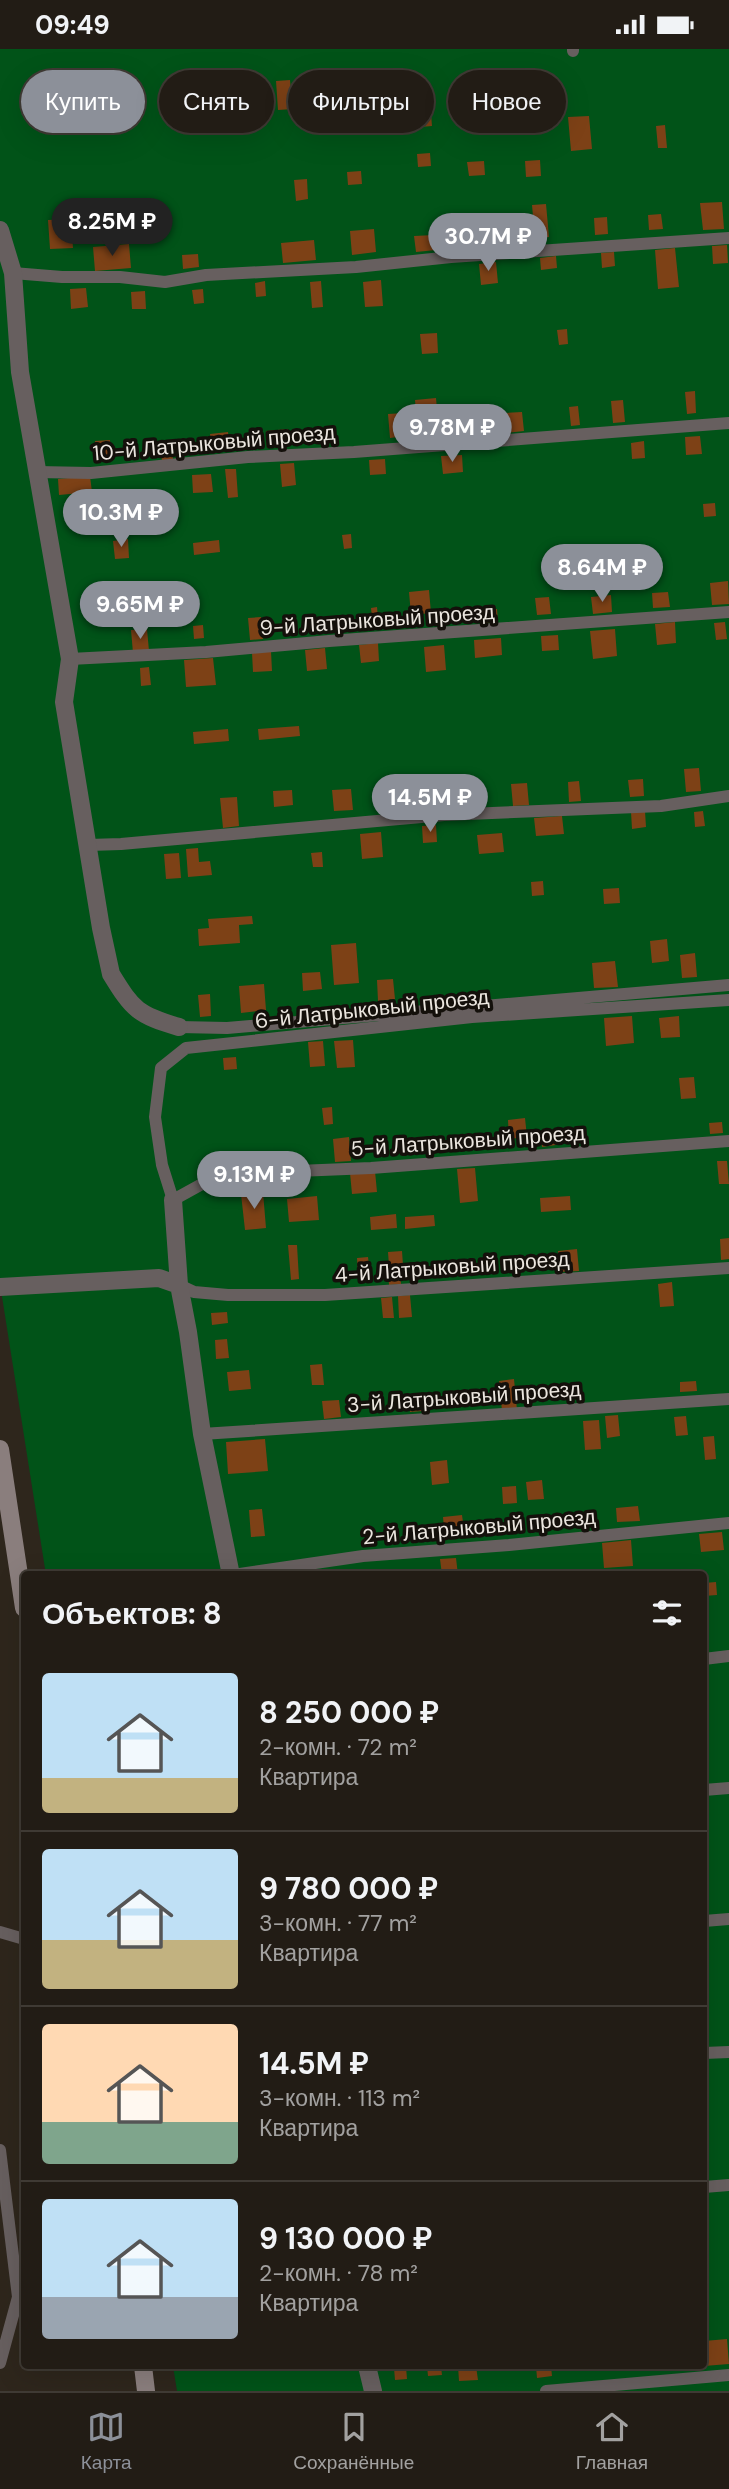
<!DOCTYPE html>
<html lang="ru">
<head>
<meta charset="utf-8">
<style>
  :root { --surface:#221c15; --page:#2a251e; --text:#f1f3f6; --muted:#a2a1a0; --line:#3f3a34; --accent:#8c9099 }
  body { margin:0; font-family:"DM Sans",sans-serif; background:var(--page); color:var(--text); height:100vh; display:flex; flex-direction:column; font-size:26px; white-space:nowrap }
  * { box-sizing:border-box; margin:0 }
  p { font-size:23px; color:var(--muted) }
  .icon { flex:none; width:38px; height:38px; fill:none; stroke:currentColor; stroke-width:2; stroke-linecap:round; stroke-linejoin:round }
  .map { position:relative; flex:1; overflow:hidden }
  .side { position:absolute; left:21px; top:1522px; width:686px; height:798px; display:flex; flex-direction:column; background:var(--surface); border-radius:7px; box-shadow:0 7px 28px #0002,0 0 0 2px var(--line) }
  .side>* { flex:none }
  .banner { position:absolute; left:21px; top:21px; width:688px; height:63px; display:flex; gap:14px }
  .price { position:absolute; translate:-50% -60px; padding:0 16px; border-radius:24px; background:var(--accent); color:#fff; font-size:23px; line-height:46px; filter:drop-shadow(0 2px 4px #0008) }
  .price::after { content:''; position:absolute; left:50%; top:42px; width:21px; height:16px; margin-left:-10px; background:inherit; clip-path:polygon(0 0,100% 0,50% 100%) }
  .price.current { background:#222; color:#fff }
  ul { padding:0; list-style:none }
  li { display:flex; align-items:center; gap:21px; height:175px; padding:0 21px }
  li+li { border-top:2px solid var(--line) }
  li span { display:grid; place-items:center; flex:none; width:196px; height:140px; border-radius:7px; color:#555 }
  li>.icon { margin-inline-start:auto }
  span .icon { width:84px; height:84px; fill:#fffc; stroke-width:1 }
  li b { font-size:30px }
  h2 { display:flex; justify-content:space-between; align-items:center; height:84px; padding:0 21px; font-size:30px }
  .chip { padding:0 24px; border-radius:32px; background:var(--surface); box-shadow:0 7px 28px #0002,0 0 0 2px var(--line); font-size:24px; line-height:63px }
  .chip.current { background:var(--accent); color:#fff }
  .status { display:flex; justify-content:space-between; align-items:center; height:49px; padding:0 35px; background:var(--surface); direction:ltr }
  .status svg { height:19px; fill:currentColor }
  .tabs { display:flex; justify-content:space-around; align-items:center; height:98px; border-top:2px solid var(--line); background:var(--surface); font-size:19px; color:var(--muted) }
  .tabs a { display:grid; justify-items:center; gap:4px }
  .tabs .current { color:var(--accent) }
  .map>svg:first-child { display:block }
  .green { fill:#015318 }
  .building { fill:#7d4116 }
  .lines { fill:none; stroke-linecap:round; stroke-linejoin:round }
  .lane { stroke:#675f5f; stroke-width:12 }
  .street { stroke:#675f5f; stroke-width:18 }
  .secondary { stroke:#8a7e7d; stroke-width:18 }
  .labels { text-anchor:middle; stroke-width:7; stroke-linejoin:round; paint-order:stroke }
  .street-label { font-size:21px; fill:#ebe6df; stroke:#14100b }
</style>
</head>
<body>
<div class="status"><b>09:49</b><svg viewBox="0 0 49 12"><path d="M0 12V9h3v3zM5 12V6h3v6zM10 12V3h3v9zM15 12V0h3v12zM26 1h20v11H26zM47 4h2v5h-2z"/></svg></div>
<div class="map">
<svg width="729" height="2342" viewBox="0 0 729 2342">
  <rect width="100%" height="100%" fill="#2e261c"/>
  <path class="green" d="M0 0H729V2342H177L173 2317H704V1526H46L0 1235Z"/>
  <path class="building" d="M221 28 224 54 201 56 199 29Z
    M290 31 293 60 278 61 276 32Z
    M141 39 143 62 125 63 123 40Z
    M36 44H53V52L36 53Z
    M430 52 432 77 420 78 418 53Z
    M396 62 397 74 383 75V63Z
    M589 67 592 100 571 102 568 68Z
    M665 76 667 99H658L656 77Z
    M430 104 431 117 418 118 417 105Z
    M540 111 541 127 526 128 525 112Z
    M484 112 485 126 469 127 467 113Z
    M361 122 362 135 348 136 347 123Z
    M307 130 308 150 296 152 294 131Z
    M722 153 724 180 703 181 700 154Z
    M546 155 549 188 535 189 532 156Z
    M661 165 663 180 649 181 648 166Z
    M607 168 608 185 595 186 594 169Z
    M71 170 73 199 50 200 48 171Z
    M492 170 494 198 477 200 475 171Z
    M374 180 376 203 352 206 350 182Z
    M434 186 436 201 416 203 414 187Z
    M314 191 316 211 283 214 281 194Z
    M129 195 131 219 95 222 93 198Z
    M727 196 728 214 713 215 712 197Z
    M675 199 679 238 658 240 655 201Z
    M614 203 615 217 602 219 601 204Z
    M198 205 199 218 183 220 182 206Z
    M556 207 557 219 541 221 540 209Z
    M496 213 498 234 481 236 479 215Z
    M381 231 383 257 365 258 363 233Z
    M265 232 266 247 256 248 255 234Z
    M321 232 323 258 312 259 310 233Z
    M86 239 88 258 71 260 70 240Z
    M203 240 204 254 194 255 192 241Z
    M145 242 146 260H132L131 243Z
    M567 280 568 295 559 296 557 281Z
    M437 284 438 304 422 305 420 285Z
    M695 342 696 364 687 365 685 343Z
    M436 349 437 360 416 362 415 351Z
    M623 351 625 373 613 374 611 352Z
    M578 357 580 376 571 377 569 358Z
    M522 363 524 382 506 384 505 364Z
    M404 364 406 387 390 389 388 365Z
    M462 370 463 386H454L453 371Z
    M288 380 290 397 267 399 266 382Z
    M228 383 230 400 212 402 210 385Z
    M700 387 702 405 686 406 685 388Z
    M110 391 111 408 96 409 95 392Z
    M644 392 645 409 632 410 631 394Z
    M172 395 173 411 162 412 160 396Z
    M462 406 463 423 443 425 441 407Z
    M385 410 386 425 370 426 369 411Z
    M294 414 296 436 282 438 280 415Z
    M225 420H236L238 448 228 449Z
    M211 425 213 443 193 444 192 426Z
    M90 427 92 443 59 446 58 430Z
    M119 441 120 456 107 458 106 442Z
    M715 454 716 467 704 468 703 455Z
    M351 485 352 499 344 500 342 486Z
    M128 490 129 509 115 510 113 492Z
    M219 491 220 503 194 506 193 494Z
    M728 532 729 555 712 556 710 534Z
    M429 541 431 564 411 566 409 543Z
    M668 543 670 558 653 559 652 544Z
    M611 546 612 563 593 565 591 548Z
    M549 548 551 565 537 566 535 549Z
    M377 558 379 579H373L371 559Z
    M497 560 498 573 482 574 481 562Z
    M261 568 263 590 250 591 248 569Z
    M675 573 676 594 657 596 655 575Z
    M725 573 727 590 716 591 714 574Z
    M203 576 204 589 194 590 193 577Z
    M147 580 149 602 133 604 131 581Z
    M615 580 617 607 593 610 590 582Z
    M558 586 559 601 542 602 541 587Z
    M501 589 502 606 475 609 474 591Z
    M378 594 379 612 361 614 359 596Z
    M444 596 446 621 426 623 424 598Z
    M325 599 327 620 307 622 305 601Z
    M271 602 272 622 253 623 252 604Z
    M213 609 216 636 186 638 184 611Z
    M149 618 151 636 141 637 140 619Z
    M299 677 300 687 259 691 258 680Z
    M228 680 229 692 194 695 193 683Z
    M699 719 701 742 686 743 684 720Z
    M643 730 644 747 630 748 628 731Z
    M579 732 581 752 569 753 568 733Z
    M527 734 529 756 513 757 511 735Z
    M351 740 353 761 334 762 332 741Z
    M292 741 293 756 274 758 273 742Z
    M471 744 472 759 452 760 451 746Z
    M409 745 410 762 400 763 398 746Z
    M237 748 239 777 223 779 220 749Z
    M645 762 646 778 632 780 631 763Z
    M703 762 705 777 695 778 694 763Z
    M562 767 564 785 536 787 534 769Z
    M436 776 437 793 423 794 422 777Z
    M381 783 383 808 362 810 360 785Z
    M502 784 504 803 479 805 477 786Z
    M198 799 199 813 210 812 212 826 188 828 186 800Z
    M322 803 323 818H313L311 804Z
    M179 804 181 829 166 830 164 805Z
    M543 832 544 846 532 847 531 833Z
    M619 839 620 854 604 855 603 840Z
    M252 867 253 875 239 876 240 894 199 897 198 880 209 879 208 870Z
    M667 890 669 912 652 914 650 892Z
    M356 894 359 934 334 936 331 896Z
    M695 904 697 928 682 929 680 906Z
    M615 912 618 938 594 939 592 914Z
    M320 923 322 940 303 942 302 924Z
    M393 930 395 950 378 952 377 931Z
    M264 935 266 961 241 964 239 937Z
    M210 945 211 967 200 968 198 946Z
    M632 967 634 994 606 997 604 969Z
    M679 967 680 988 661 989 659 969Z
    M353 991 355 1018 337 1019 334 992Z
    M323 992 325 1017 310 1018 308 993Z
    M236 1008 237 1020 224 1021 223 1009Z
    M694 1028 696 1049 681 1050 679 1029Z
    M332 1058 333 1075 324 1076 322 1059Z
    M525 1069 527 1088 509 1090 508 1071Z
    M722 1073 723 1084 710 1085 709 1074Z
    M555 1084 556 1096 542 1098 541 1085Z
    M349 1088 351 1112 335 1113 333 1090Z
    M419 1089 420 1103 408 1104 407 1090Z
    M717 1112H727L729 1135H719Z
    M475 1119 478 1152 460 1154 457 1120Z
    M375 1122 377 1143 352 1145 350 1124Z
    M263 1143 266 1179 245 1181 241 1145Z
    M317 1147 319 1171 289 1173 287 1150Z
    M570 1147 571 1161 541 1163 540 1149Z
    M396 1165 397 1179 371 1181 370 1168Z
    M434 1166 435 1177 405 1180V1168Z
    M729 1189V1210L721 1211 720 1190Z
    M288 1196H297L299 1230 291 1231Z
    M577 1200 579 1222 559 1223 558 1202Z
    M402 1202 403 1216 389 1217 388 1203Z
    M368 1208 370 1224 358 1225 357 1209Z
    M400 1222 401 1235 389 1236 388 1223Z
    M672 1233 674 1257 660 1258 658 1235Z
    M410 1246 412 1268 399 1269 398 1247Z
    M392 1248 394 1269H383L381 1249Z
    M227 1263 228 1274 212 1276 211 1264Z
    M227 1290 229 1309 216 1310 215 1291Z
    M322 1315 324 1336H312L310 1316Z
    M249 1321 251 1340 229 1342 227 1323Z
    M514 1330 517 1361 502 1362 499 1332Z
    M696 1332 697 1342 680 1343V1333Z
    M421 1347 423 1362 410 1363 409 1348Z
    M339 1351 341 1368 324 1370 322 1352Z
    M618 1366 620 1387 607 1389 605 1367Z
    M686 1367 688 1386 676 1387 674 1368Z
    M599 1371 601 1400 585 1401 583 1372Z
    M714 1387 716 1410 705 1411 703 1388Z
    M265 1390 268 1422 228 1425 226 1393Z
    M447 1411 449 1434 432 1436 430 1413Z
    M542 1431 544 1450 528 1451 526 1433Z
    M516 1437 517 1454 503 1455 502 1438Z
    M638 1457 640 1472 617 1473 616 1459Z
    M262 1460 265 1487 251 1488 249 1461Z
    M462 1466 464 1480 483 1478 484 1487 445 1490 443 1468Z
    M722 1483 724 1501 701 1503 699 1485Z
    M631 1491 633 1517 604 1519 602 1494Z
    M456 1509 458 1526H442L440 1510Z
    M716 1533 717 1546 704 1547V1534Z
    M727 2290 729 2315 704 2317V2292Z
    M427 2317H441L442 2326 428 2327Z
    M458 2317H476L478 2331 459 2332Z
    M536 2317H551L552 2327 537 2329Z
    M406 2318 407 2330 395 2331 394 2319Z"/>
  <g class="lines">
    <path class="lane" d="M573 0V2
      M13 224 62 228H120L165 233 206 226 356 218 451 208 729 189
      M37 423 91 424 248 408 354 403 729 374
      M70 610 206 603 329 592 729 563
      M89 796 121 795 444 766 661 757 729 747
      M729 951 472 968 186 999 161 1019 155 1068 162 1116 173 1151 202 1135 246 1124 371 1119 729 1092
      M179 978 227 979 729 936
      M179 1236 194 1243 228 1246H325L729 1219
      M202 1385 729 1350
      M233 1526 363 1507 509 1496 729 1474
      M704 1610 729 1607
      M704 1741 729 1739
      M704 1872 729 1870
      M0 1883 24 1890
      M704 2004 729 2003
      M0 2101 18 2248 0 2314
      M704 2138 729 2136
      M546 2342 729 2326"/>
    <path class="street" d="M0 181 13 224 20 323 70 610 64 653 101 879 111 925C133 961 138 966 179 978
      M173 1151 179 1236 188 1283 202 1385 231 1526
      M0 1238 159 1229 179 1236
      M367 2317 373 2342"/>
    <path class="secondary" d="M0 1400 24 1559
      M143 2317 146 2342"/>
  </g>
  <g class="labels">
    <g class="street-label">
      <text transform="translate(214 394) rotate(-5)" y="7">10-й Латрыковый проезд</text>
      <text transform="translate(377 571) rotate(-4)" y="7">9-й Латрыковый проезд</text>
      <text transform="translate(372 960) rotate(-6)" y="7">6-й Латрыковый проезд</text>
      <text transform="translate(468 1092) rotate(-4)" y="7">5-й Латрыковый проезд</text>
      <text transform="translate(452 1218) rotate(-4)" y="7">4-й Латрыковый проезд</text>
      <text transform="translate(464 1348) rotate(-4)" y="7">3-й Латрыковый проезд</text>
      <text transform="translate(479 1478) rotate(-5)" y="7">2-й Латрыковый проезд</text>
    </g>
  </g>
</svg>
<b class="price current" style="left:112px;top:209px">8.25M ₽</b>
<b class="price" style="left:488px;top:224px">30.7M ₽</b>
<b class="price" style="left:452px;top:415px">9.78M ₽</b>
<b class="price" style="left:121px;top:500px">10.3M ₽</b>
<b class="price" style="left:602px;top:555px">8.64M ₽</b>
<b class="price" style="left:140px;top:592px">9.65M ₽</b>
<b class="price" style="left:430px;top:785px">14.5M ₽</b>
<b class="price" style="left:254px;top:1162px">9.13M ₽</b>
<div class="banner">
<a class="chip current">Купить</a>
<a class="chip">Снять</a>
<a class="chip">Фильтры</a>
<a class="chip">Новое</a>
</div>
<section class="side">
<h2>Объектов: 8<svg class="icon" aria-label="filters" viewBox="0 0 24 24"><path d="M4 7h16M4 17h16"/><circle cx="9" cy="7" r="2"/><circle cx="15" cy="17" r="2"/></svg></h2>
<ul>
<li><span style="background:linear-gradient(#bfe0f5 75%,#c2b280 0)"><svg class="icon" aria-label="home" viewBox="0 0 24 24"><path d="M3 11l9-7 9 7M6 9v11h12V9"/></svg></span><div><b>8 250 000 ₽</b><p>2-комн. · 72 m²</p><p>Квартира</p></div></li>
<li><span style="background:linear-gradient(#bfe0f5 65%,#c2b280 0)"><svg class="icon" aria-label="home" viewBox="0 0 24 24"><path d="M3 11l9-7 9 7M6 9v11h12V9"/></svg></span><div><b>9 780 000 ₽</b><p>3-комн. · 77 m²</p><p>Квартира</p></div></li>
<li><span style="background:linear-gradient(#ffd9b3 70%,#7fa58c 0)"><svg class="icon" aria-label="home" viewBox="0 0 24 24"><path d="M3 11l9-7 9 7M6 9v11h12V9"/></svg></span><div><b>14.5M ₽</b><p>3-комн. · 113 m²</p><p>Квартира</p></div></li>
<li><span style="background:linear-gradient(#bfe0f5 70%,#9aa5b1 0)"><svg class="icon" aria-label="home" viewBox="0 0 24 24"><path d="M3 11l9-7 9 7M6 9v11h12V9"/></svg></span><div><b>9 130 000 ₽</b><p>2-комн. · 78 m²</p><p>Квартира</p></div></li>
</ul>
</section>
</div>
<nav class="tabs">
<a class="current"><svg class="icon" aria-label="map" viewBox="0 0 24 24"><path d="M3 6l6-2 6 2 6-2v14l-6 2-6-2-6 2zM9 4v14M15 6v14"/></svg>Карта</a>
<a><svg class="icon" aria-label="saved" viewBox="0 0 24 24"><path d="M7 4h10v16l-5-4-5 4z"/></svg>Сохранённые</a>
<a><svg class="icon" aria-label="home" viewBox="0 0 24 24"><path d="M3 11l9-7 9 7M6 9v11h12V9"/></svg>Главная</a>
</nav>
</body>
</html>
